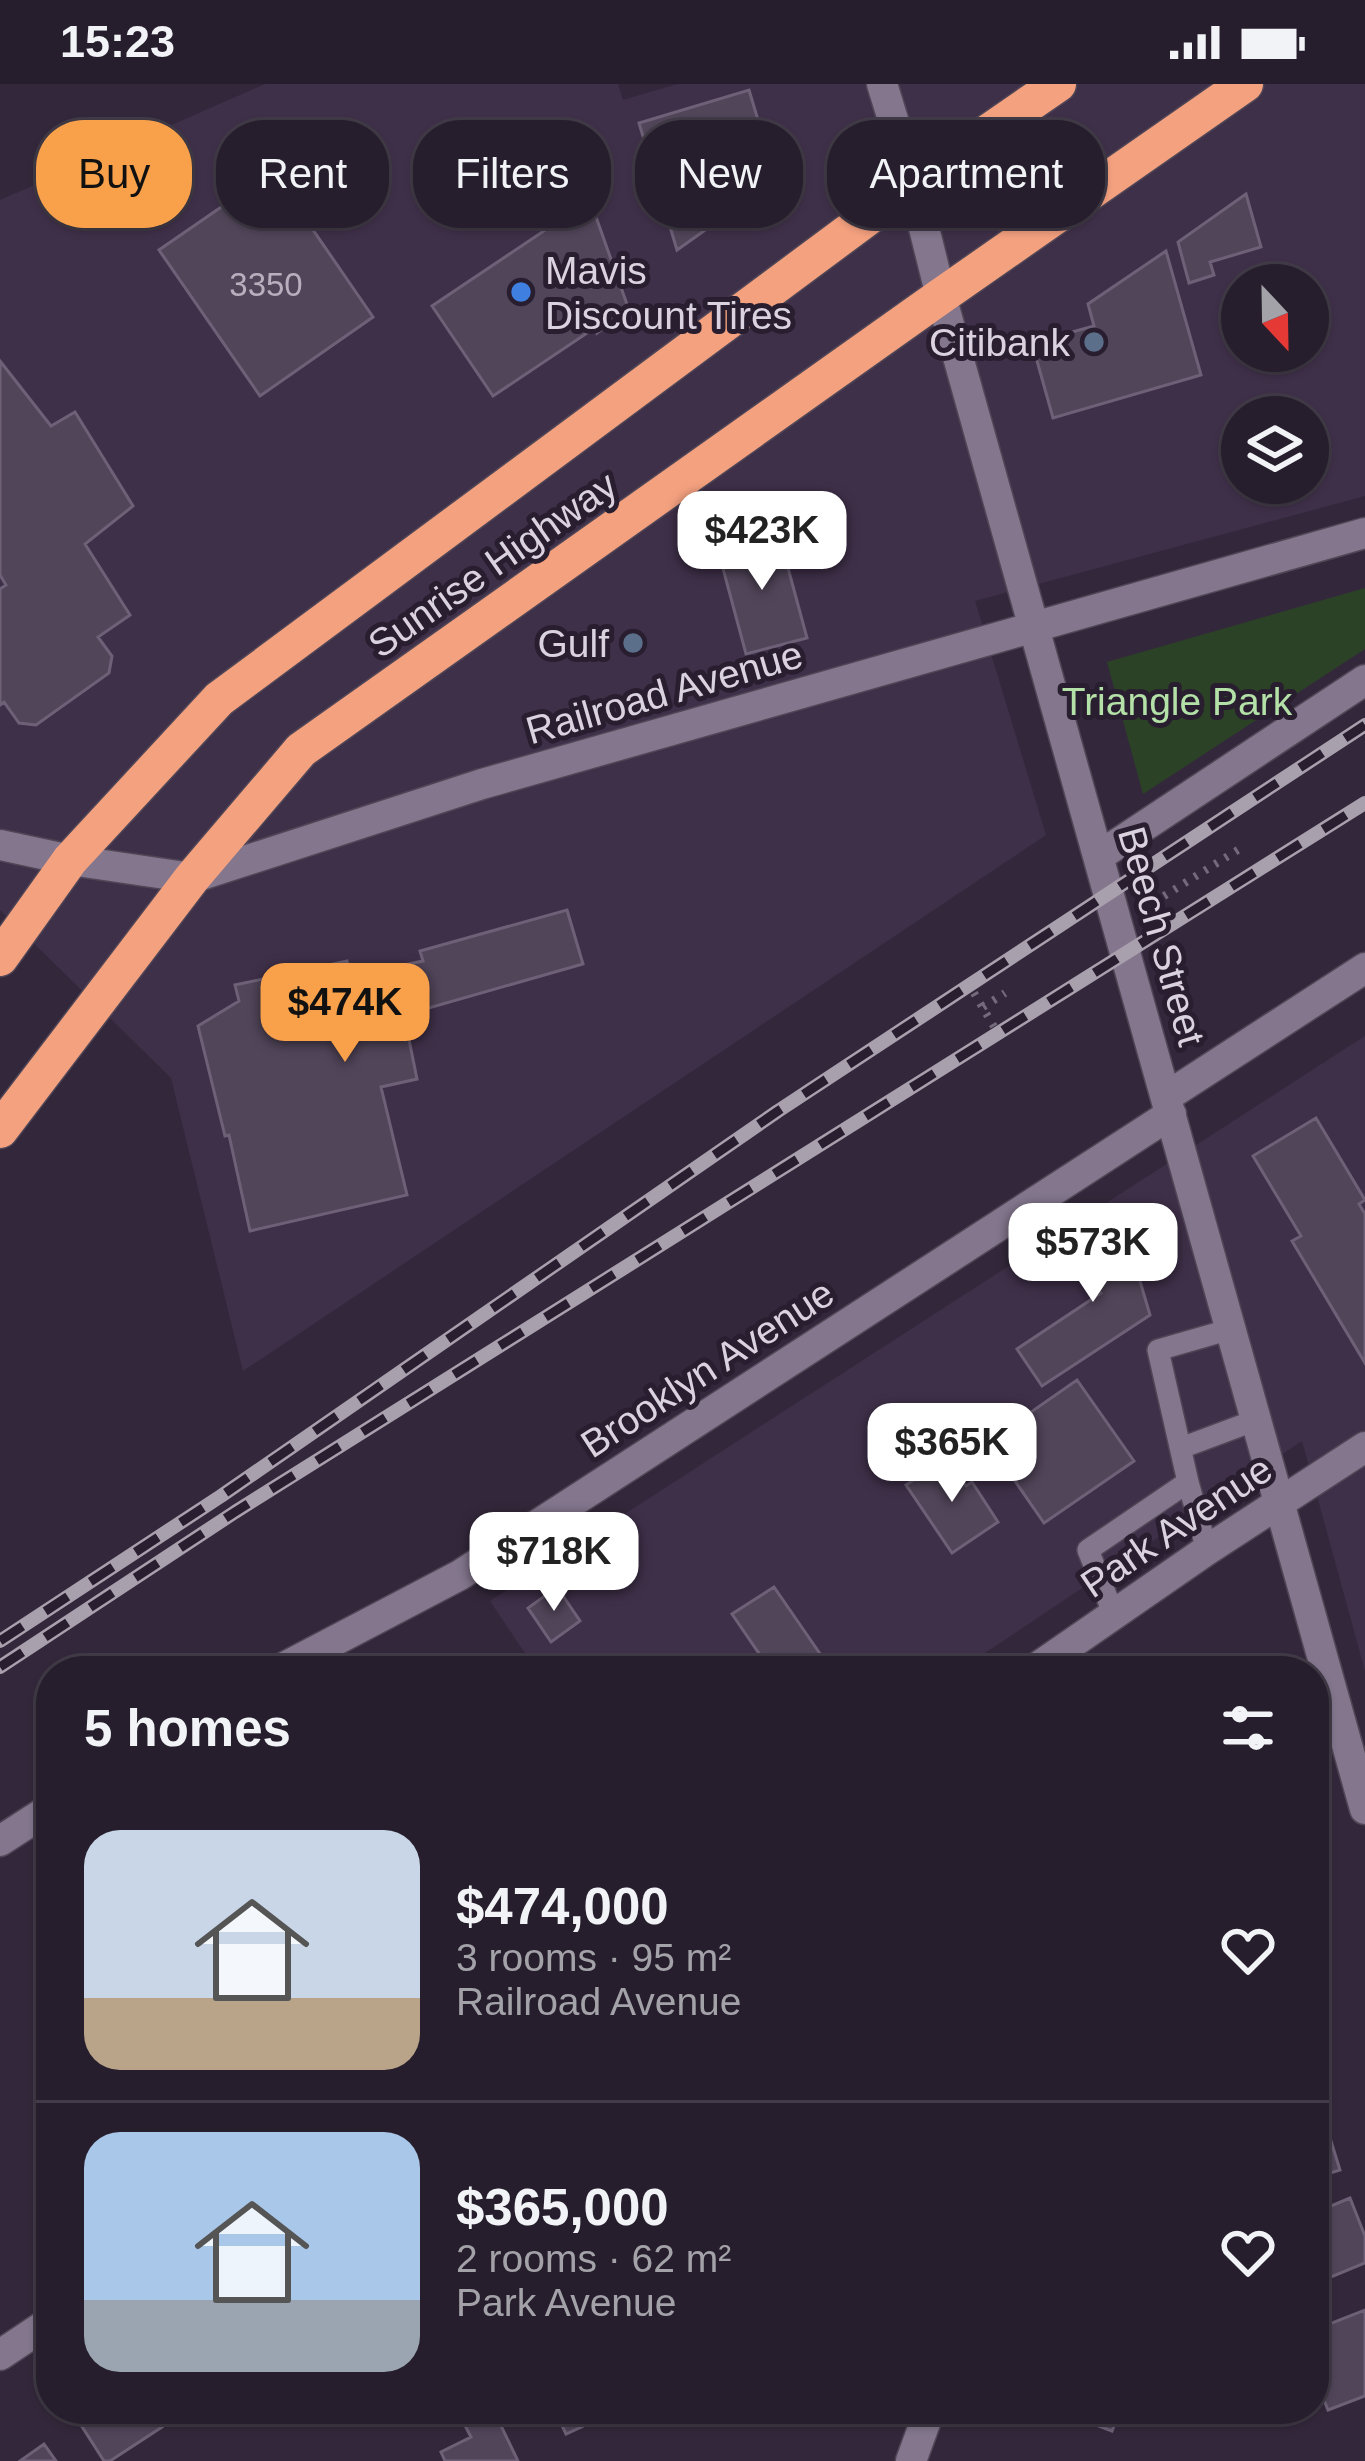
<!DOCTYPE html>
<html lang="en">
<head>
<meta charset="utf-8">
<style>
  :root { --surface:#261e2c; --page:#322b38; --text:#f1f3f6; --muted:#a4a2a9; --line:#423c48; --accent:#f8a14a }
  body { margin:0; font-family:Helvetica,sans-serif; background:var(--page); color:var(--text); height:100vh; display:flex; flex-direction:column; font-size:45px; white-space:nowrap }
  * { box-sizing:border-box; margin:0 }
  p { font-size:39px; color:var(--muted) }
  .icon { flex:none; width:66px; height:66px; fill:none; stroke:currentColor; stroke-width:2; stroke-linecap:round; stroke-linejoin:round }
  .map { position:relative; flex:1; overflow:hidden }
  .sheet { position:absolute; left:36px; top:1572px; width:1293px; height:768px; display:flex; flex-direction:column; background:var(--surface); border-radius:48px; box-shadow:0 3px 9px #0004,0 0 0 3px var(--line) }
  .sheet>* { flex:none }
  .guide { position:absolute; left:36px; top:36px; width:1293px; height:108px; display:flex; gap:24px }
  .needle { width:78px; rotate:158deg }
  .tools { position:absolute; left:1221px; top:180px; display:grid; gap:24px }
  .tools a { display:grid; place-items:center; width:108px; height:108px; border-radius:50%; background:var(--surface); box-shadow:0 3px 9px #0004,0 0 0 3px var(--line); font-size:60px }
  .price { position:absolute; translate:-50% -102px; padding:0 27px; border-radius:24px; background:#fff; color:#222; font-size:39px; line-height:78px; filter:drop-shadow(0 3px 6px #0008) }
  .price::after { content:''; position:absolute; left:50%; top:72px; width:36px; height:27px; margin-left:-18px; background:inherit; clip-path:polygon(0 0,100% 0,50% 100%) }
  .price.on { background:var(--accent); color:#111 }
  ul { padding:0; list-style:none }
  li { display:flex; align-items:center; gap:36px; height:300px; padding:0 48px }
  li+li { border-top:3px solid var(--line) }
  li span { display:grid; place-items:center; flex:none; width:336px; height:240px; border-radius:36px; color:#555 }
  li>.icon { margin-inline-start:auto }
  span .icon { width:144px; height:144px; fill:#fffc; stroke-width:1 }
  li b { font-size:51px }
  h2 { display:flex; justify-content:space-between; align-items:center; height:144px; padding:0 48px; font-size:51px }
  .chip { padding:0 42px; border-radius:48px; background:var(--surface); box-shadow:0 3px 9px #0004,0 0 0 3px var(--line); font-size:42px; line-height:108px }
  .chip.on { background:var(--accent); color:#111 }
  .status { display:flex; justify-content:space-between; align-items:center; height:84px; padding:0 60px; background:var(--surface); direction:ltr }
  .status svg { height:33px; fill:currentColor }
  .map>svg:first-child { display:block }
  .built { fill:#3f3049; fill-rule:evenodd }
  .green { fill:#2c4226 }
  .building { fill:#514559; stroke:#6e6177; stroke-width:3 }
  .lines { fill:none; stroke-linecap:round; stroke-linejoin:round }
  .lane-casing { stroke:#504656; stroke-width:24 }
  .street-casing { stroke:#504656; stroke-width:33 }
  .secondary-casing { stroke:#504656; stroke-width:33 }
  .highway-casing { stroke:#504656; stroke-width:39 }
  .path { stroke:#746a7b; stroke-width:8; stroke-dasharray:3 9; stroke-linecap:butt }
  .lane { stroke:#83768d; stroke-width:21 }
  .street { stroke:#83768d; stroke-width:30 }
  .secondary { stroke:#83768d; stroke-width:30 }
  .highway { stroke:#f4a17f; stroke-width:36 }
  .rail-casing { stroke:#a9a0ae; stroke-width:14 }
  .rail { stroke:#291e30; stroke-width:9; stroke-dasharray:27; stroke-linecap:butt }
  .shop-dot { fill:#3f7fe0; stroke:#291e30; stroke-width:4.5 }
  .service-dot { fill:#5c6f8a; stroke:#291e30; stroke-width:4.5 }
  .labels { text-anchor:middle; stroke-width:10; stroke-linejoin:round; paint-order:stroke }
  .number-label { font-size:33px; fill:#b8afbe }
  .poi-label { font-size:39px; fill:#dad2df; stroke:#291e30; text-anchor:end }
  .street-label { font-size:39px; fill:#dad2df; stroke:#291e30 }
  .park-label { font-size:39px; fill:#b4e1a7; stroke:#291e30 }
</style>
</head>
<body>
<div class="status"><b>15:23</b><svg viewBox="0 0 49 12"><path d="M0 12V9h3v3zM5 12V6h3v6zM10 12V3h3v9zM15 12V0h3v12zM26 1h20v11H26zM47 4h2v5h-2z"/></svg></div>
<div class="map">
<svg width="1365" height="2377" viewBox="0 0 1365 2377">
  <rect width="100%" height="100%" fill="#33283b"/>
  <path class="built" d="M265 0H618L623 16 677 0H1365V412L975 517 1046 751 243 1287 171 994 0 826V116ZM1242 201H1308V267H1242ZM1242 333H1308V399H1242Z
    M1365 952V1587L1302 1357 958 1587H537L490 1517Z"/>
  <path class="green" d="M1365 504V565L1143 710 1107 578Z"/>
  <path class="building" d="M749 6 776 96 677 166 639 39Z
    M278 95 373 233 260 312 159 166 243 108 249 115Z
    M1246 110 1261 163 1210 178 1214 191 1189 199 1178 158Z
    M590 116 629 226 597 249 596 243 493 312 432 222Z
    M1166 167 1201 291 1053 334 1032 259 1094 242 1088 220Z
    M0 277 51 342 75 328 133 422 85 460 130 531 98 553 112 572 109 589 36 641 19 639 4 618 0 621V505L6 501 0 491Z
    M778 447 807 554 746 570 718 466Z
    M567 826 583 880 404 931 417 995 381 1003 407 1111 250 1147 229 1051 225 1052 198 942 239 917 235 901 347 877 350 892 423 877 420 867Z
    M1316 1034 1365 1116 1359 1120 1365 1130V1279L1292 1157 1301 1152 1253 1072Z
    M1120 1129 1150 1231 1042 1302 1017 1265 1101 1209 1069 1162Z
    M1077 1296 1134 1377 1044 1439 988 1358Z
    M947 1374 966 1402 972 1398 998 1438 952 1469 906 1401Z
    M557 1503 580 1537 551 1558 528 1524Z
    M774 1503 823 1574 803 1587H771L732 1530Z
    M1322 2028 1340 2086 1314 2094V2030Z
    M1350 2114 1365 2152V2179L1314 2200V2129Z
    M1365 2226V2312L1328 2326 1314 2291V2246Z
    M99 2325H150L162 2343 110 2377H104L79 2338Z
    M465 2325H493L518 2377H445L441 2368 471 2353 458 2328Z
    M554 2325H621L566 2350Z
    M1053 2325H1121L1112 2347Z
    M44 2360 56 2377H20Z"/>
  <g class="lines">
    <g class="lane-casing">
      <path id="lane" d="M1181 1364 1256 1336
        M1188 1398 1207 1466
        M1114 1531 1088 1466 1188 1398 1158 1266 1231 1245"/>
    </g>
    <g class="street-casing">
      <path id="street" d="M882 0 913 100 941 212 1365 1725
        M0 761 70 776 192 794 482 700 1365 449
        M1099 772 1365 596
        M1166 1013 1365 884
        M277 1587 460 1491 1171 1030
        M0 1757 51 1724
        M911 2377 930 2325"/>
    </g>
    <g class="secondary-casing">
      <path id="secondary" d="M1032 1587 1207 1466 1365 1363
        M0 2271 51 2237"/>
    </g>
    <g class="highway-casing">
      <path id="highway" d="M0 874 70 776 219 615 913 100 1058 0
        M0 1046 192 794 301 666 941 212 1245 0"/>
    </g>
    <path class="path" d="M1164 812 1241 764
      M974 909 1002 956
      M983 923 1005 909"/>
    <use href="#lane" class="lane"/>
    <use href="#street" class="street"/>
    <use href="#secondary" class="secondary"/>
    <use href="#highway" class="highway"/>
    <g class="rail-casing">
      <path id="rail" d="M0 1557 221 1412 778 1027 1365 641
        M0 1583 235 1428 1365 719"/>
    </g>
    <use href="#rail" class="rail"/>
  </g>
  <circle class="shop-dot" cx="521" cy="208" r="12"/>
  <g class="service-dot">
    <circle cx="1094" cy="258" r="12"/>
    <circle cx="633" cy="559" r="12"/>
  </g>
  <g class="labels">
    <g class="number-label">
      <text x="266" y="212">3350</text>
    </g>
    <g class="poi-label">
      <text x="545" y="200" text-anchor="start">Mavis<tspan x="545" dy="45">Discount Tires</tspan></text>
      <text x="1070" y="272">Citibank</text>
      <text x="609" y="573">Gulf</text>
    </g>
    <g class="street-label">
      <text transform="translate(492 480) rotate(-35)" y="14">Sunrise Highway</text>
      <text transform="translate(664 608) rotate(-16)" y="14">Railroad Avenue</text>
      <text transform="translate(1162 852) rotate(74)" y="14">Beech Street</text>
      <text transform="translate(707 1284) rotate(-33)" y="14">Brooklyn Avenue</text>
      <text transform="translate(1176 1442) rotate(-34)" y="14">Park Avenue</text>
    </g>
    <g class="park-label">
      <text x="1177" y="631">Triangle Park</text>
    </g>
  </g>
</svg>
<div class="tools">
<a><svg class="needle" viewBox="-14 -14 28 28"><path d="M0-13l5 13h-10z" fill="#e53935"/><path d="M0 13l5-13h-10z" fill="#a4a2a9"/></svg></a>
<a><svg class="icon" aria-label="layers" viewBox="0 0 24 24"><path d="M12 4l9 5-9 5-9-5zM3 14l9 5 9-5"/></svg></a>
</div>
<b class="price" style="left:762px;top:509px">$423K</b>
<b class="price on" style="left:345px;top:981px">$474K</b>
<b class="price" style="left:1093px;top:1221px">$573K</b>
<b class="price" style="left:952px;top:1421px">$365K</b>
<b class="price" style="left:554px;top:1530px">$718K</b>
<div class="guide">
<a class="chip on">Buy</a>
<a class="chip">Rent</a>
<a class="chip">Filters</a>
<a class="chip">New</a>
<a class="chip">Apartment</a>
</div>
<section class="sheet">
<h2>5 homes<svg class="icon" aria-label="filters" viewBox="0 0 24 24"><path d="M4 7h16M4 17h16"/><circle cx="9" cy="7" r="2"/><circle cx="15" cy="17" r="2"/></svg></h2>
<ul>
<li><span style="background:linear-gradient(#c9d6e8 70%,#b9a48a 0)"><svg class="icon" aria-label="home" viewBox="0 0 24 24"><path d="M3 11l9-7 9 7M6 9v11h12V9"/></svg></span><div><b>$474,000</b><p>3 rooms · 95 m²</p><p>Railroad Avenue</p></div><svg class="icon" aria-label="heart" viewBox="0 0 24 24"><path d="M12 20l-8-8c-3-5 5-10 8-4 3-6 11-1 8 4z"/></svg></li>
<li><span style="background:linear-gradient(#a9c7e8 70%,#9aa5b1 0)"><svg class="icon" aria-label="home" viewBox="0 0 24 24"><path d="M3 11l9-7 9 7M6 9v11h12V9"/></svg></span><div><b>$365,000</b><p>2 rooms · 62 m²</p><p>Park Avenue</p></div><svg class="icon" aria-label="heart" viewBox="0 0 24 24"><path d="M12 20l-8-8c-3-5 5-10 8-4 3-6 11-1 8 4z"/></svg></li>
</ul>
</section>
</div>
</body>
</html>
